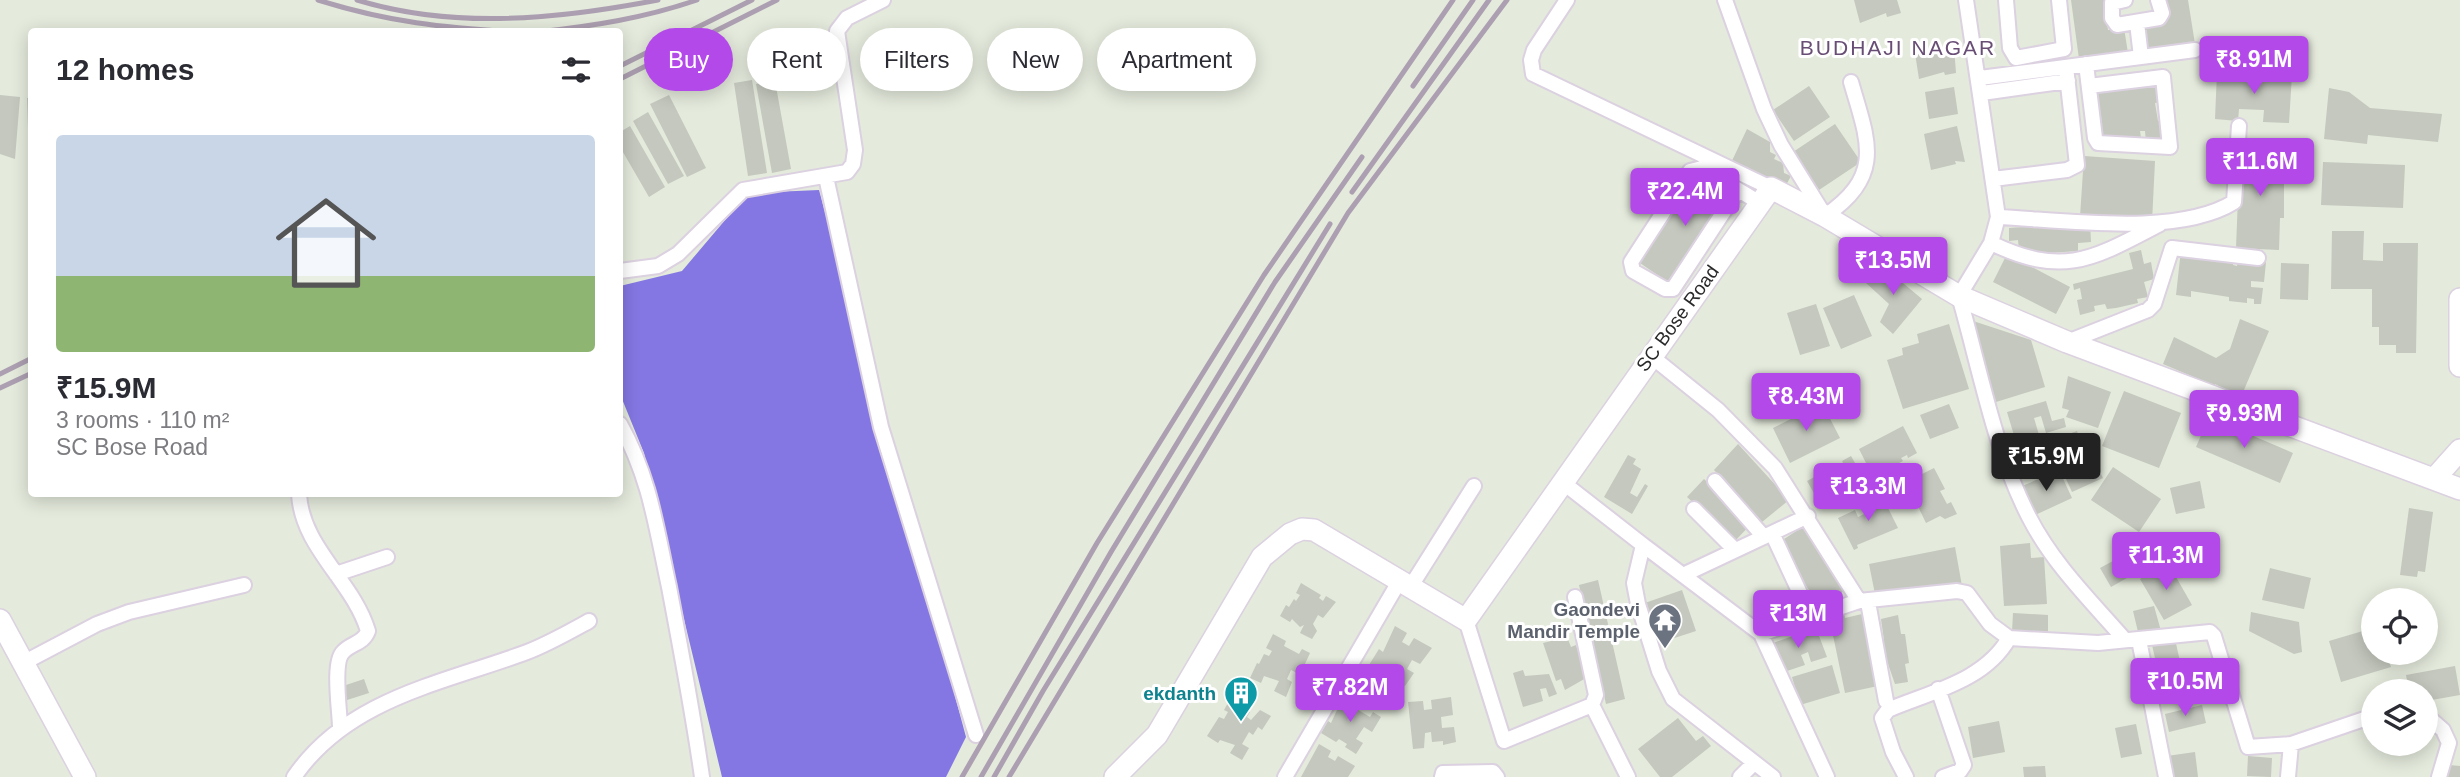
<!DOCTYPE html>
<html lang="en">
<head>
<meta charset="utf-8">
<style>
  :root { --surface:#fff; --page:#f7f7f7; --text:#2b2b33; --muted:#7c7c81; --line:#e1e1e2; --accent:#b449ea }
  body { margin:0; font-family:Arial,sans-serif; background:var(--page); color:var(--text); height:100vh; display:flex; flex-direction:column; font-size:26px; white-space:nowrap }
  * { box-sizing:border-box; margin:0 }
  p { font-size:23px; color:var(--muted) }
  .icon { flex:none; width:38px; height:38px; fill:none; stroke:currentColor; stroke-width:2; stroke-linecap:round; stroke-linejoin:round }
  .map { position:relative; flex:1; overflow:hidden }
  .side { position:absolute; left:28px; top:28px; width:595px; height:469px; display:flex; flex-direction:column; background:var(--surface); border-radius:7px; box-shadow:0 4px 18px #0003 }
  .side>* { flex:none }
  .top-card { position:absolute; left:644px; top:28px; width:665px; height:63px; display:flex; gap:14px }
  .buttons { position:absolute; left:2361px; top:588px; display:grid; gap:14px }
  .buttons a { display:grid; place-items:center; width:77px; height:77px; border-radius:50%; background:var(--surface); box-shadow:0 4px 18px #0003; font-size:35px }
  .price { position:absolute; translate:-50% -60px; padding:0 16px; border-radius:7px; background:var(--accent); color:#fff; font-size:23px; line-height:46px; filter:drop-shadow(0 2px 4px #0008) }
  .price::after { content:''; position:absolute; left:50%; top:42px; width:21px; height:16px; margin-left:-10px; background:inherit; clip-path:polygon(0 0,100% 0,50% 100%) }
  .price.active { background:#222; color:#fff }
  ul { padding:0; list-style:none }
  li { display:grid; align-content:center; gap:14px; height:371px; padding:0 28px }
  li+li { border-top:2px solid var(--line) }
  li span { display:grid; place-items:center; height:217px; border-radius:7px; color:#555 }
  li>.icon { margin-inline-start:auto }
  span .icon { width:126px; height:126px; fill:#fffc; stroke-width:1 }
  li b { font-size:30px }
  h2 { display:flex; justify-content:space-between; align-items:center; height:84px; padding:0 28px; font-size:30px }
  .pill { padding:0 24px; border-radius:32px; background:var(--surface); box-shadow:0 4px 18px #0003; font-size:24px; line-height:63px }
  .pill.active { background:var(--accent); color:#fff }
  .map>svg:first-child { display:block }
  .water { fill:#8477e3 }
  .building { fill:#c4c8be }
  .lines { fill:none; stroke-linecap:round; stroke-linejoin:round }
  .street-casing { stroke:#dbd1e0; stroke-width:18 }
  .secondary-casing { stroke:#dbd1e0; stroke-width:24 }
  .street { stroke:#fff; stroke-width:14 }
  .secondary { stroke:#fff; stroke-width:21 }
  .rail { stroke:#ac9fb1; stroke-width:5 }
  .labels { text-anchor:middle; stroke-width:6; stroke-linejoin:round; paint-order:stroke }
  .street-label { font-size:19px; fill:#292929; stroke:#fff }
  .worship-label { font-size:19px; font-weight:bold; fill:#5b616d; stroke:#fff; text-anchor:end }
  .culture-label { font-size:19px; font-weight:bold; fill:#0d838f; stroke:#fff; text-anchor:end }
  .neighbourhood-label { font-size:21px; letter-spacing:2px; fill:#684d75; stroke:#fff }
</style>
</head>
<body>
<div class="map">
<svg width="2460" height="777" viewBox="0 0 2460 777">
  <rect width="100%" height="100%" fill="#e4eadc"/>
  <path class="water" d="M819 190 966 737 946 777H722L644 453 620 394V286L682 271 748 193Z"/>
  <path class="building" d="M1854 0H1897L1901 13 1887 17 1886 13 1860 23Z
    M2071 0H2104L2108 30 2124 28 2128 53 2079 59Z
    M2163 0H2188L2195 44 2146 49 2143 27 2165 25Z
    M1954 47 1956 73 1945 75 1944 72 1919 79 1915 53Z
    M2217 72 2292 75 2289 123 2263 122 2264 110 2239 109 2238 121 2215 119Z
    M2159 79 2162 102 2155 103 2158 121 2164 120 2167 143 2146 142 2145 131H2140L2141 138 2108 142 2100 138 2098 123 2102 122 2095 91Z
    M752 80 767 173 748 176 734 83Z
    M775 81 791 169 772 173 756 84Z
    M1809 86 1830 117 1794 141 1773 110Z
    M1954 87 1958 114 1929 119 1925 92Z
    M2329 88 2349 92 2370 108 2442 114 2438 142 2368 135 2367 144 2324 139Z
    M0 95 20 97 15 159 0 154Z
    M669 95 706 168 687 177 650 104Z
    M32 97V156L29 157 27 98Z
    M648 112 684 176 668 184 633 121Z
    M1835 124 1861 162 1819 190 1793 152Z
    M630 126 665 187 649 197 620 147V132Z
    M1957 126 1965 162 1955 161 1956 164 1931 170 1924 134Z
    M1747 129 1770 142V152L1776 155 1774 159 1783 163 1784 173 1791 176 1785 187 1730 165Z
    M2240 147 2284 149V218H2280L2279 250 2236 248Z
    M2084 156 2155 161 2152 222 2080 217Z
    M2323 162 2405 165 2403 208 2321 205Z
    M1699 170 1731 192 1672 285 1640 263Z
    M2090 222 2091 242 2078 243V251L2033 254V249L2019 250 2018 240 2009 241V228Z
    M2332 231H2364L2363 260 2383 261V243H2418L2416 353H2396V345H2379V327H2372V289H2331Z
    M2141 250 2144 264 2151 262 2154 279 2144 282 2148 297 2137 299 2138 303 2116 308 2107 309 2105 304 2094 306 2095 311 2080 315 2077 300 2082 299 2080 288 2074 290 2073 284 2133 269 2129 253Z
    M2181 250 2194 252 2193 259 2202 260V256L2214 257V261H2218L2219 257 2234 259 2233 265 2237 266 2238 259 2266 262 2264 282 2251 281V287L2263 288 2261 304H2254V299L2247 298V303L2229 301V297L2191 291V297L2176 295Z
    M2007 254 2070 287 2056 314 1993 282Z
    M1879 263 1922 299 1893 334 1880 322 1889 304 1866 283Z
    M2281 263 2309 264 2308 300 2280 299Z
    M1854 295 1872 336 1841 349 1823 308Z
    M1816 304 1830 346 1800 355 1787 313Z
    M2240 319 2269 331 2241 397 2215 384 2214 388 2202 383 2203 381 2163 364 2174 337 2216 358 2230 349Z
    M1970 320 2031 340 2045 387 1996 402Z
    M1949 324 1969 389 1903 409 1887 360 1903 355 1902 348 1919 343 1917 334Z
    M2068 376 2111 392 2098 428 2066 417 2069 410 2062 408Z
    M2124 391 2181 413 2159 468 2102 446Z
    M2046 401 2052 421 2064 418 2066 427 2046 433 2041 416 2034 418 2039 435 2016 442 2007 412Z
    M1822 403 1840 438 1790 463 1773 428Z
    M1949 404 1959 428 1930 439 1920 415Z
    M2209 417 2293 453 2280 483 2196 447Z
    M1903 426 1917 453 1908 458 1907 455 1901 458 1903 461 1873 477 1859 449Z
    M2077 431 2084 454 2029 473 2022 451Z
    M1738 444 1789 500 1762 522 1714 470Z
    M2091 454 2103 478 2072 492 2061 468Z
    M1628 455 1636 459 1633 464 1641 469 1630 493 1637 497 1645 484 1648 486 1632 514 1604 497Z
    M1851 456 1859 470 1865 467 1872 480 1860 487 1858 484 1855 485 1857 489 1836 501 1833 497 1829 499 1832 503 1823 509 1807 481 1818 475 1820 478 1824 476 1822 474 1838 463 1841 467 1844 465 1842 461Z
    M2113 467 2161 499 2139 532 2091 500Z
    M1934 468 1945 489 1940 491 1947 504 1951 502 1957 514 1945 519 1940 516 1926 523 1906 482Z
    M2059 470 2072 498 2033 516 2020 487Z
    M1704 479 1752 523 1735 541 1687 497Z
    M2200 481 2205 508 2176 514 2170 488Z
    M1882 496 1898 528 1857 545 1858 548 1854 550 1838 518 1855 510 1858 517 1866 513 1863 506Z
    M2409 508 2433 512 2425 572 2418 571 2417 577 2400 575Z
    M1804 526 1846 590 1820 607 1778 543Z
    M2030 543 2031 558 2044 557 2047 604 2004 606 2000 546Z
    M1955 547 1962 586 1951 588 1950 584 1876 599 1869 564Z
    M2124 555 2134 574 2111 587 2100 568Z
    M2168 563 2192 605 2164 620 2140 579Z
    M2270 568 2311 578 2304 609 2262 600Z
    M1598 580 1625 699 1606 704 1579 585Z
    M1301 583 1321 595 1319 598 1323 601 1326 596 1336 602 1323 618 1318 615 1313 624 1317 631 1312 639 1300 633 1304 625 1300 627 1292 619 1290 622 1280 616 1286 605 1289 607 1294 599 1296 601 1300 595 1296 593Z
    M1682 590 1696 631 1656 644 1642 604Z
    M2154 606 2161 631 2139 636 2133 611Z
    M2251 612 2299 622 2302 652 2294 654 2249 631Z
    M1844 613 1845 618 1862 614 1878 686 1845 693 1829 616Z
    M2013 613 2048 615V634L2012 632Z
    M1898 615 1901 634H1905L1909 663 1905 664 1908 682 1895 684 1880 641 1884 640 1881 619Z
    M1395 626 1407 633 1402 642 1409 646 1414 638 1432 648 1420 664 1412 660 1407 669 1414 673 1405 686 1395 680 1397 677 1388 672 1391 668 1384 664 1380 671 1369 665 1379 649 1383 652Z
    M1816 628 1827 657 1811 662 1808 652 1801 655 1805 665 1781 673 1770 644Z
    M2373 628V653H2386L2391 667 2341 682 2329 641Z
    M1273 634 1286 641 1284 646 1299 654 1302 649 1310 653 1304 666 1300 665 1297 673 1291 670 1287 679 1292 682 1286 697 1274 691 1279 681 1264 676 1261 683 1250 678 1257 663 1259 664 1264 654 1269 656 1272 651 1266 648Z
    M1567 637 1571 647 1576 645 1586 678 1565 690 1561 679 1556 681 1543 643Z
    M2175 639 2181 666 2158 671 2152 645Z
    M1832 665 1840 693 1800 705 1792 677Z
    M2455 666 2460 695 2426 701V691H2409L2406 675Z
    M2194 667 2200 688 2164 700 2157 678Z
    M1523 670 1525 676 1549 674 1557 694 1549 697 1546 688 1540 689 1543 701 1523 707 1513 673Z
    M364 679 369 693 347 700 343 686Z
    M1233 694 1245 701 1242 707 1250 712 1247 717 1251 720 1260 710 1271 716 1262 730 1258 727 1253 735 1249 732 1242 744 1249 748 1242 760 1230 753 1235 745 1220 740 1218 743 1207 736 1219 717 1224 719 1228 712 1224 710Z
    M1344 695 1358 703 1355 708 1370 717 1373 712 1381 717 1372 732 1364 727 1356 739 1363 743 1356 754 1345 747 1347 744 1339 739 1336 742 1321 733 1328 721 1331 723Z
    M1451 697 1453 715 1441 717 1442 728 1454 727 1456 742 1443 745V741L1432 742 1431 732 1425 733 1424 748 1413 749 1408 702 1423 701 1424 710 1432 709 1431 700Z
    M2202 705 2206 723 2169 732 2165 714Z
    M1678 718 1696 741 1703 736 1711 746 1672 777H1660L1638 749Z
    M1999 721 2005 752 1973 758 1968 727Z
    M2136 724 2142 754 2121 758 2115 728Z
    M1319 744 1331 751 1328 757 1335 761 1338 756 1355 766 1348 777H1301Z
    M2195 752 2198 777H2169L2167 756Z
    M2248 756 2272 758 2271 777 2247 776Z
    M2449 765 2460 766V777H2448Z
    M2045 766 2046 777H2024L2023 767Z"/>
  <g class="lines">
    <g class="street-casing">
      <path id="street" d="M1567 0 1534 50 1531 60 1533 74 1771 188
        M1725 0 1764 109 1781 145 1825 216C1885 175 1868 141 1851 82
        M1966 0 1998 217 1991 243 1959 296C1980 369 1994 449 2029 517 2053 564 2091 601 2125 640
        M2006 0 2010 48 2016 58 2064 49 2059 0
        M2125 0 2112 3V18L2117 25 2159 18 2162 13 2158 0
        M2137 23 2141 57
        M2086 64 2095 138 2098 143 2170 147 2163 77 2089 86
        M1980 78 2195 50
        M1982 93 2068 81
        M826 177 881 427 976 735
        M1993 179 2067 170 2077 165 2066 67
        M1738 190 1673 289H1665L1633 271 1631 262 1690 171 1702 168 1760 203
        M1998 217C2064 220 2178 237 2234 202L2239 126
        M1991 243C2064 278 2093 259 2160 224
        M620 271 658 266 678 254 743 190 847 172 853 164 855 150 837 31 847 18 883 0
        M2067 342 2148 310 2154 304 2172 248 2258 258
        M1651 356 1718 410 1775 468 1859 601
        M620 424C650 478 656 527 669 587 681 650 693 713 702 777
        M1561 481 1643 545 1634 583 1638 604 1659 671 1673 699 1773 777
        M1715 481 1764 537
        M299 494C302 548 353 581 368 631 363 644 351 643 343 652 332 663 340 712 340 728
        M1694 509 1735 550
        M1772 533 1811 617
        M1643 545 1761 634 1827 777
        M336 574 387 557
        M1683 575 1808 516
        M1411 586 1474 486
        M1575 597 1596 695 1592 705 1628 777
        M1868 602 1886 701
        M1466 620 1504 741 1592 705
        M1761 634 1859 601 1957 591 1967 593 1990 624 2009 638 2098 643 2210 632 2214 636 2248 747 2291 744 2373 716
        M2139 640 2166 777
        M23 663 97 624 129 612 244 585
        M1938 689 1964 765 1960 771 1943 777
        M2426 715 2443 730 2449 743 2439 777
        M294 777C348 698 444 683 527 652 548 644 569 632 589 621
        M1285 777 1400 580
        M1442 777 1443 773 1493 772 1497 777
        M1740 777 1754 763
        M1906 777 1893 752 1882 718 1888 710C1930 692 1985 681 2009 638
        M2288 777 2291 744"/>
    </g>
    <g class="secondary-casing">
      <path id="secondary" d="M2460 299V366
        M2435 478 2460 450
        M0 620 85 777
        M1115 777 1157 735 1262 557 1290 534 1302 529 1314 530 1466 620 1771 188 1825 216 1959 296 2067 342 2460 489"/>
    </g>
    <use href="#street" class="street"/>
    <use href="#secondary" class="secondary"/>
    <path class="rail" d="M318 0C388 22 444 28 517 32
      M357 0C456 30 559 19 658 0
      M538 32C593 26 645 18 697 0
      M620 66 752 0
      M620 79 777 0
      M1413 86 1473 0
      M1352 192 1489 0
      M0 374 32 358
      M0 388 32 373
      M962 777 1097 543 1264 275 1453 0
      M981 777 1111 552 1275 282 1362 157
      M994 777 1043 691 1330 224
      M1009 777 1348 213 1507 0"/>
  </g>
  <defs>
    <g id="temple-pin" transform="scale(1.75)"><path d="M0 17L-7.5 6A9.5 9.5 0 1 1 7.5 6Z" fill="#6b7280" stroke="#fff"/><path d="M0-6L5-2H3V0L6.5 2.5H4V6H1.5V3h-3V6H-4V2.5H-6.5L-3 0V-2H-5Z" fill="#fff"/></g>
    <g id="building-pin" transform="scale(1.75)"><path d="M0 17L-7.5 6A9.5 9.5 0 1 1 7.5 6Z" fill="#0f9aa8" stroke="#fff"/><path d="M-4-6H4V6H1V3H-1V6H-4ZM-2.5-4.3h1.7v1.8h-1.7ZM.8-4.3h1.7v1.8H.8ZM-2.5-1h1.7V.8h-1.7ZM.8-1h1.7V.8H.8Z" fill="#fff"/></g>
  </defs>
  <g fill-rule="evenodd">
    <use href="#temple-pin" x="1665" y="620"/>
    <use href="#building-pin" x="1241" y="693"/>
  </g>
  <g class="labels">
    <g class="street-label">
      <text transform="translate(1677 318) rotate(-54)" y="7">SC Bose Road</text>
    </g>
    <g class="worship-label">
      <text x="1640" y="616">Gaondevi<tspan x="1640" dy="22">Mandir Temple</tspan></text>
    </g>
    <g class="culture-label">
      <text x="1216" y="700">ekdanth</text>
    </g>
    <g class="neighbourhood-label">
      <text x="1898" y="55">BUDHAJI NAGAR</text>
    </g>
  </g>
</svg>
<div class="buttons">
<a><svg class="icon" aria-label="locate" viewBox="0 0 24 24"><circle cx="12" cy="12" r="6"/><path d="M12 2v4M12 18v4M2 12h4M18 12h4"/></svg></a>
<a><svg class="icon" aria-label="layers" viewBox="0 0 24 24"><path d="M12 4l9 5-9 5-9-5zM3 14l9 5 9-5"/></svg></a>
</div>
<b class="price" style="left:2254px;top:96px">₹8.91M</b>
<b class="price" style="left:2260px;top:198px">₹11.6M</b>
<b class="price" style="left:1685px;top:228px">₹22.4M</b>
<b class="price" style="left:1893px;top:297px">₹13.5M</b>
<b class="price" style="left:1806px;top:433px">₹8.43M</b>
<b class="price" style="left:2244px;top:450px">₹9.93M</b>
<b class="price active" style="left:2046px;top:493px">₹15.9M</b>
<b class="price" style="left:1868px;top:523px">₹13.3M</b>
<b class="price" style="left:2166px;top:592px">₹11.3M</b>
<b class="price" style="left:1798px;top:650px">₹13M</b>
<b class="price" style="left:2185px;top:718px">₹10.5M</b>
<b class="price" style="left:1350px;top:724px">₹7.82M</b>
<div class="top-card">
<a class="pill active">Buy</a>
<a class="pill">Rent</a>
<a class="pill">Filters</a>
<a class="pill">New</a>
<a class="pill">Apartment</a>
</div>
<section class="side">
<h2>12 homes<svg class="icon" aria-label="filters" viewBox="0 0 24 24"><path d="M4 7h16M4 17h16"/><circle cx="9" cy="7" r="2"/><circle cx="15" cy="17" r="2"/></svg></h2>
<ul>
<li><span style="background:linear-gradient(#c9d6e8 65%,#8fb573 0)"><svg class="icon" aria-label="home" viewBox="0 0 24 24"><path d="M3 11l9-7 9 7M6 9v11h12V9"/></svg></span><div><b>₹15.9M</b><p>3 rooms · 110 m²</p><p>SC Bose Road</p></div></li>
</ul>
</section>
</div>
</body>
</html>
